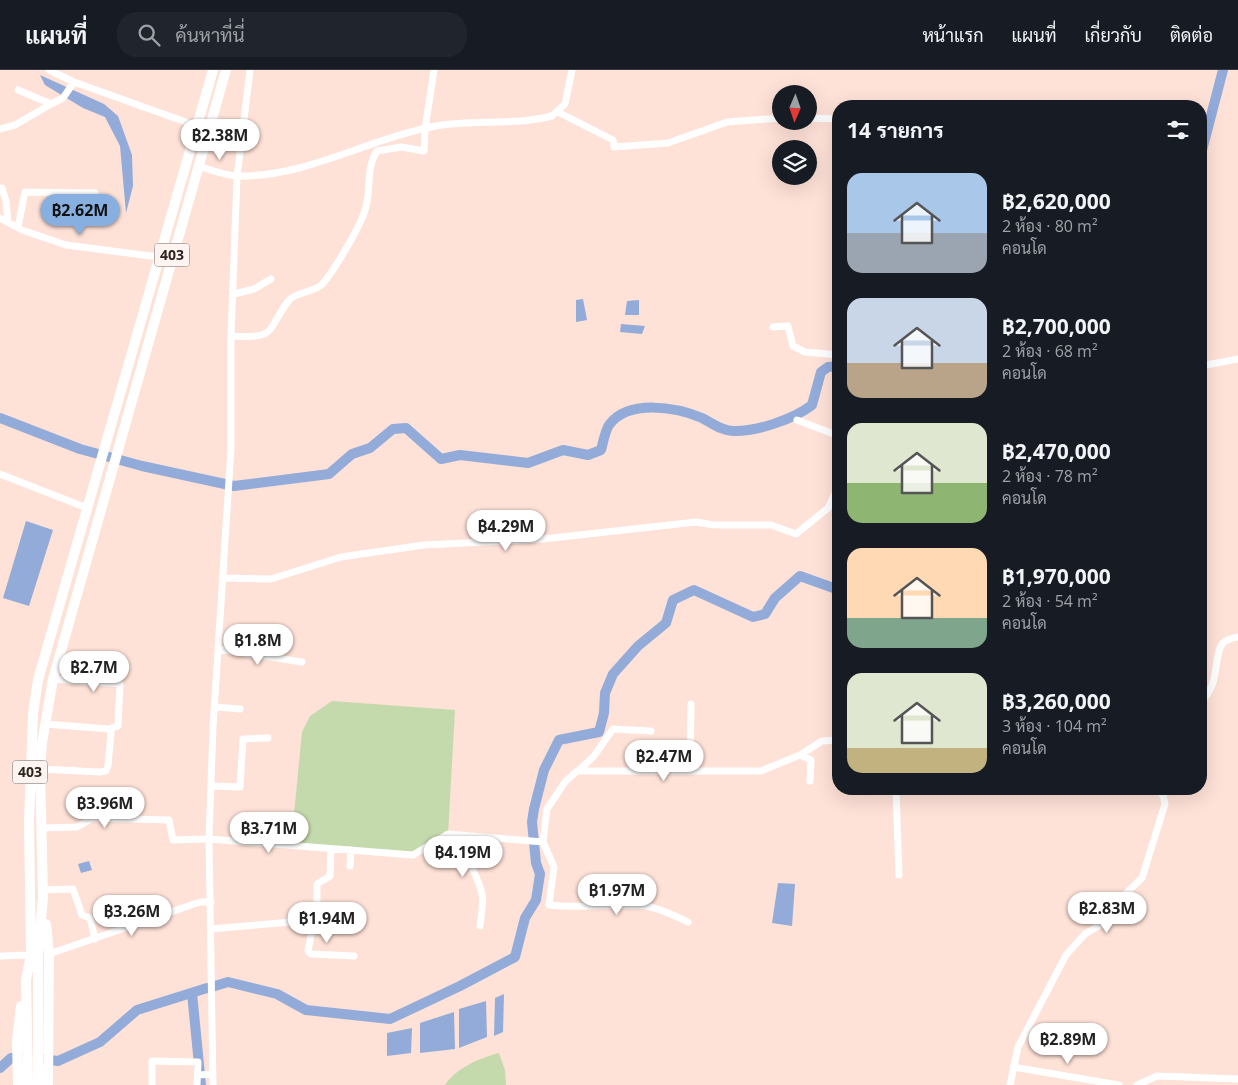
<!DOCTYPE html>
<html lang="th">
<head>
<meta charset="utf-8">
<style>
  :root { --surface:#171b24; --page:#20242c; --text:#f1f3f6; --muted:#9ea1a6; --line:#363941; --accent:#87b0e1 }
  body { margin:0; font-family:"Open Sans",Sarabun,sans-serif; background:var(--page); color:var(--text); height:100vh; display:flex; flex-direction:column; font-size:19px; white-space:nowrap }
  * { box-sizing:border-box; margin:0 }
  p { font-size:16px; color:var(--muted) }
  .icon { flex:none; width:28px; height:28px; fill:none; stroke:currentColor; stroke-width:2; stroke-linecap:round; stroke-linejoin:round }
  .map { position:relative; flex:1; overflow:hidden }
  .side { position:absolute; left:832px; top:30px; width:375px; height:695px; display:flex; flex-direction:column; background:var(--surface); border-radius:20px; box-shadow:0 5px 20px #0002 }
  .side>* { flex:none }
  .needle { width:32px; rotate:182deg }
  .tools { position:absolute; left:772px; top:15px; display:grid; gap:10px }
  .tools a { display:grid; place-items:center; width:45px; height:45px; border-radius:50%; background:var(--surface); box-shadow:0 5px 20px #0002; font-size:25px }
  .price { position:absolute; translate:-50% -42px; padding:0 11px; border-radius:18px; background:#fff; color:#222; font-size:16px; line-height:32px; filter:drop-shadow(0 1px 2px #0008) }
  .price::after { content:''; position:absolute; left:50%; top:30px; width:15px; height:11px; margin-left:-8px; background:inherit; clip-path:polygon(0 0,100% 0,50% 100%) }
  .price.active { background:var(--accent); color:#111 }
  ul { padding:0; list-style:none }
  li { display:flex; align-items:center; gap:15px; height:125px; padding:0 15px }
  li span { display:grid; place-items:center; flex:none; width:140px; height:100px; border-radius:15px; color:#555 }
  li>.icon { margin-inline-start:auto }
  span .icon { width:60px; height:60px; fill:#fffc; stroke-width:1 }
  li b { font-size:21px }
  h2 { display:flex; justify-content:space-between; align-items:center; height:60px; padding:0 15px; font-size:21px }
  header { display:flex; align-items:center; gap:30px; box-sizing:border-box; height:70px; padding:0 25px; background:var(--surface); border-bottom:1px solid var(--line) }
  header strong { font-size:24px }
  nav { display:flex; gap:28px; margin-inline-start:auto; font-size:18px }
  .search { width:350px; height:45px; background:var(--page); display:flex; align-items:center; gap:12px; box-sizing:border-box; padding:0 18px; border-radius:20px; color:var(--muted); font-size:19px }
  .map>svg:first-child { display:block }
  .green { fill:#c5daac }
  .water { fill:#92abd9 }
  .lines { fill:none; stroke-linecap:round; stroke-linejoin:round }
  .river { stroke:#92abd9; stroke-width:10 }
  .minor { stroke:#fff; stroke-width:7 }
  .highway { stroke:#fff; stroke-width:10 }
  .labels { text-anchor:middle; stroke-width:4.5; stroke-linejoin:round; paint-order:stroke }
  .shield { fill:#fbf4f1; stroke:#6d625d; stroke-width:1 }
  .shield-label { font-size:14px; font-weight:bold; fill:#30231e }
</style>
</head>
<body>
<header>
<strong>แผนที่</strong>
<div class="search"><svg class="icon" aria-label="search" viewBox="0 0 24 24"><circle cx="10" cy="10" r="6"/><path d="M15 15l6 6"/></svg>ค้นหาที่นี่</div>
<nav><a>หน้าแรก</a><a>แผนที่</a><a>เกี่ยวกับ</a><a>ติดต่อ</a></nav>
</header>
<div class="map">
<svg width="1238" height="1015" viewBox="0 0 1238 1015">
  <rect width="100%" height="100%" fill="#fee1d7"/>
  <path class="green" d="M332 631 455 640 448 764 413 785 291 775 302 662 310 646Z
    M499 983 505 1000 506 1015H445C456 998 480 988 499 983Z"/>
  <path class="water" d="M40 5 104 34 118 46 132 85 133 116 126 143 120 76 105 47 83 38 45 15Z
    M583 229 587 250 576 252V230Z
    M639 230V245H625L627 231Z
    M621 254 645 256 642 264 620 262Z
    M26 451 53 460 29 536 3 528Z
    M89 791 92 800 81 803 78 794Z
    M778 813 795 814 792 856 772 853Z
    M504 924 503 962 494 966 495 928Z
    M486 931 487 967 459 978V939Z
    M454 942 455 979 420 983V953Z
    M412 958 411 983 387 986V963Z"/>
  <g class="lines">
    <path class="river" d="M1201 84 1223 0
      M0 348 80 379 142 396 234 416 329 404 352 384 370 378 393 359 406 358 441 389 460 385 528 393 563 380 588 385 601 380C603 373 605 361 609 355 628 329 676 337 702 348 712 353 722 361 733 361 756 362 794 349 812 335L821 302 828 297 839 296
      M215 916 228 912 277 924 306 940 390 949 460 916 515 887 525 848 536 830 540 804 536 793 532 752 534 739 544 700 559 670 599 662 604 643 605 623 613 604 638 576 666 553 673 530 694 520 753 547 765 544 775 528 800 506 839 520
      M192 923 201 1015
      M41 989 58 991 100 972 137 940 207 918
      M0 998 11 988 23 987"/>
    <path class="minor" d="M49 0 74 12 197 56
      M18 20 51 34 63 28 74 12
      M558 42 613 70 614 77 668 73 727 52 781 48
      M809 48 839 49
      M0 59 15 55 51 34
      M199 96C211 100 226 106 239 106 309 107 373 66 442 55 478 50 516 55 552 46L565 34 572 0
      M0 118H2L6 131 8 152
      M0 148 22 160 66 175 159 187
      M18 157 25 122 95 123
      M234 224 254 219 271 209
      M773 257 788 256 793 276 805 282 839 285
      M231 266C279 269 265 261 289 230 295 223 312 222 320 216 331 207 361 155 365 140 372 120 365 99 377 81L401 77 424 81 425 59 434 0
      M1201 296 1238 289
      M797 350 839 366
      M0 404 87 438
      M222 508 271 509 341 487 424 475 543 469 696 452 714 455H771L796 464 828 438 839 415
      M218 579 302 592
      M53 609 120 614 118 656 109 659
      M1201 631C1221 615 1213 583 1223 573 1227 569 1233 568 1238 567
      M215 637 240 639
      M800 685 822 671 839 670
      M40 699 100 702 106 701 108 696 111 663 109 659 45 654
      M578 701 594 686 613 659 651 661
      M690 701 691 634
      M211 716 240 717 243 669 268 668
      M896 719 899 805
      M41 758 77 757 93 748 169 750 173 770 209 769 413 785 448 764 543 772 554 797 549 835C581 839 613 833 645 836 660 838 675 846 688 852
      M474 766C463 795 476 798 482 824 484 833 481 846 480 856
      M543 772 547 739 565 712 577 701H761L800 685 811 690 810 711
      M350 796 351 780
      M43 820 73 819 82 845 90 848 95 869
      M314 850 308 881 311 884 354 886
      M211 859 314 850 317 845V814L330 806 331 779
      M49 884 200 832H211
      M0 886 31 885
      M1013 997 1119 1015
      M198 1005 213 1004
      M152 1015V991L198 992 197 1015
      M213 1015 209 769 213 657 231 379V266L237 107 250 0
      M1010 1015 1018 977 1066 885 1085 864 1108 850 1121 828 1142 808 1165 734 1163 725 1156 719
      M1137 1015 1157 1006 1238 1009"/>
    <path class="highway" d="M46 854 49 884 48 1015
      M18 1015 17 970 21 936
      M28 1015 26 910 31 885 29 752 33 644 38 610 213 0
      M38 1015V884L43 827 40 699 42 673 53 609 226 0"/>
  </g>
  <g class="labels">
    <g class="shield">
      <rect x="154.5" y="173.5" width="35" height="23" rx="4"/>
      <rect x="12.5" y="690.5" width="35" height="23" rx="4"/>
    </g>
    <g class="shield-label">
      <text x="172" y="190">403</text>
      <text x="30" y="707">403</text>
    </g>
  </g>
</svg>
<div class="tools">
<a><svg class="needle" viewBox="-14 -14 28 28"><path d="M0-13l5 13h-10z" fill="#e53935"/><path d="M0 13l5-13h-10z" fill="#9ea1a6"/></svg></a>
<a><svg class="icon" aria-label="layers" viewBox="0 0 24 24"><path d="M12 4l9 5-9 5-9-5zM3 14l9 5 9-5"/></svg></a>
</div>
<b class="price" style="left:220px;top:91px">฿2.38M</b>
<b class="price active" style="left:80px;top:166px">฿2.62M</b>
<b class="price" style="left:506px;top:482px">฿4.29M</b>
<b class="price" style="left:258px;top:596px">฿1.8M</b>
<b class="price" style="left:94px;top:623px">฿2.7M</b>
<b class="price" style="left:664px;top:712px">฿2.47M</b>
<b class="price" style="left:105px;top:759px">฿3.96M</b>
<b class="price" style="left:269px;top:784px">฿3.71M</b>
<b class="price" style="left:463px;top:808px">฿4.19M</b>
<b class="price" style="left:617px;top:846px">฿1.97M</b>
<b class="price" style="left:1107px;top:864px">฿2.83M</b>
<b class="price" style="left:132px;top:867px">฿3.26M</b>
<b class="price" style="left:327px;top:874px">฿1.94M</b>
<b class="price" style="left:1068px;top:995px">฿2.89M</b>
<section class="side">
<h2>14 รายการ<svg class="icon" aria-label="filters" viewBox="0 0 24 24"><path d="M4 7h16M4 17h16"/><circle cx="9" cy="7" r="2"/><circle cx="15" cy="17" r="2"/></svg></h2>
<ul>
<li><span style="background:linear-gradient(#a9c7e8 60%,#9aa5b1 0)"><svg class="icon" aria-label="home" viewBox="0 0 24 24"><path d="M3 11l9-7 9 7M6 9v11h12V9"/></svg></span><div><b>฿2,620,000</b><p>2 ห้อง · 80 m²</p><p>คอนโด</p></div></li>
<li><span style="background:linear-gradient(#c9d6e8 65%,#b9a48a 0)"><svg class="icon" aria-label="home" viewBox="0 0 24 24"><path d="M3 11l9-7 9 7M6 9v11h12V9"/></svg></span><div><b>฿2,700,000</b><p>2 ห้อง · 68 m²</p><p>คอนโด</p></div></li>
<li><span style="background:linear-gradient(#dfe7d0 60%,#8fb573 0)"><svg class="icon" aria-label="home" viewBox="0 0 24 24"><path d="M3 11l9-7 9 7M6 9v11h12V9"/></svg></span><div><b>฿2,470,000</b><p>2 ห้อง · 78 m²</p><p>คอนโด</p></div></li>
<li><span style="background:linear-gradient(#ffd9b3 70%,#7fa58c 0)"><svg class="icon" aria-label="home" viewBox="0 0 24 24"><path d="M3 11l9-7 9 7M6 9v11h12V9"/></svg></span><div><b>฿1,970,000</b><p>2 ห้อง · 54 m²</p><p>คอนโด</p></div></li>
<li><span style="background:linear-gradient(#dfe7d0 75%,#c2b280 0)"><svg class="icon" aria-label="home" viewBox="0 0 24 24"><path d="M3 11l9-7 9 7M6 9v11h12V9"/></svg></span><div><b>฿3,260,000</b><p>3 ห้อง · 104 m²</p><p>คอนโด</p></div></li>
</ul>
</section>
</div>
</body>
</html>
